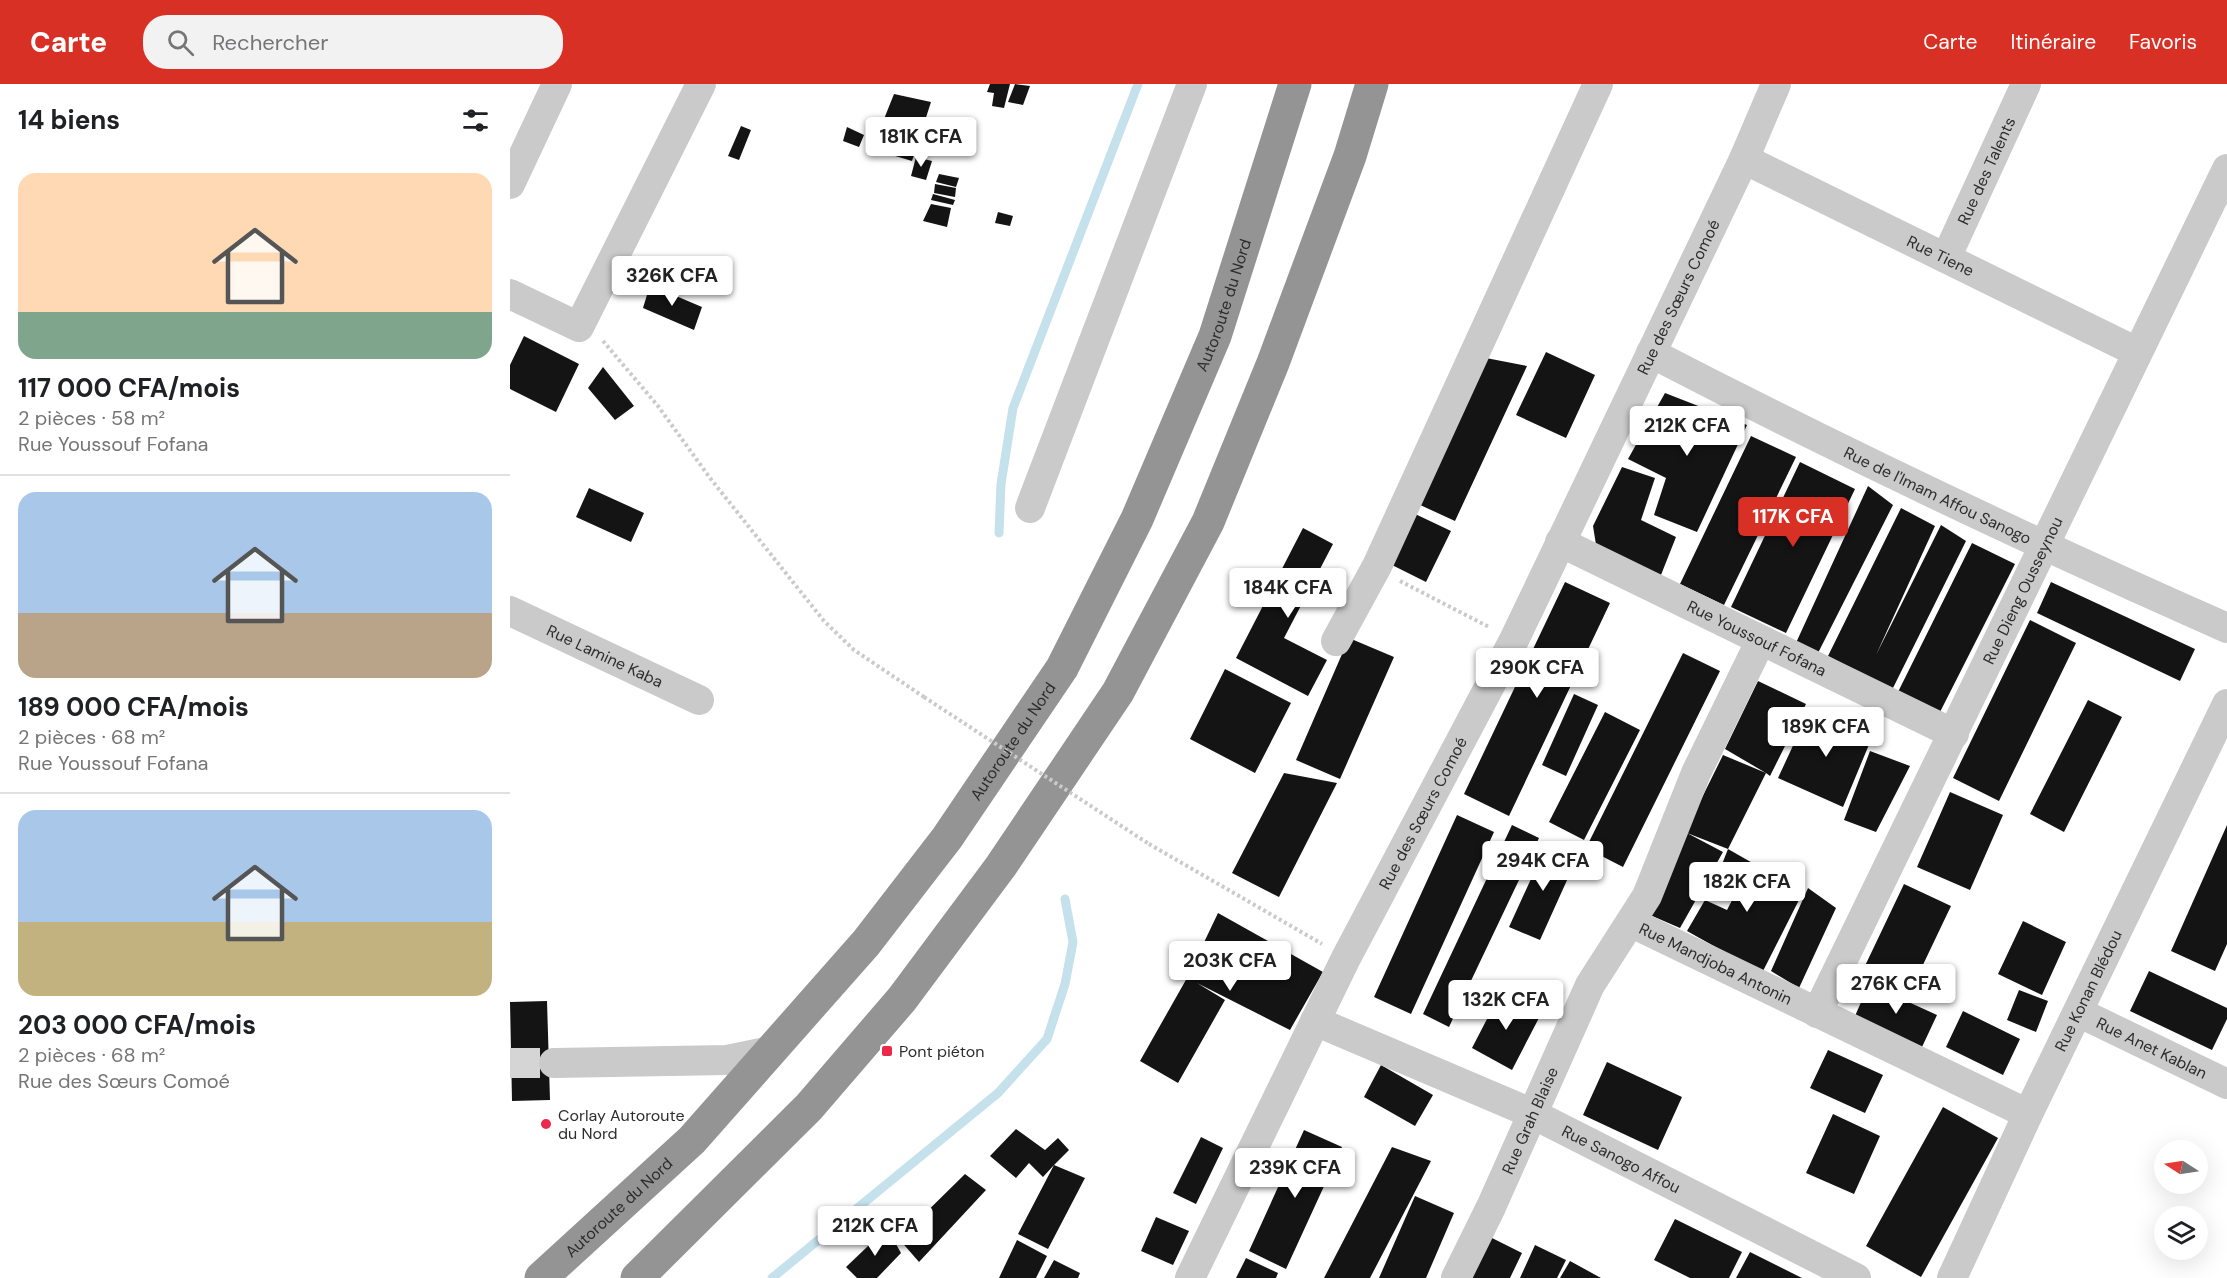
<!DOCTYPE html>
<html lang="fr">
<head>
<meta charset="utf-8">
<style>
  :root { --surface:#fff; --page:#f2f2f2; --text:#202124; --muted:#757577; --line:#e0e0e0; --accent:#d93025 }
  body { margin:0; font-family:"DM Sans",sans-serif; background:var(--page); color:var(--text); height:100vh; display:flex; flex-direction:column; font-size:22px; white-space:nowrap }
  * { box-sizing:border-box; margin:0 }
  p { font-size:20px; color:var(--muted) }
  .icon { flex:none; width:33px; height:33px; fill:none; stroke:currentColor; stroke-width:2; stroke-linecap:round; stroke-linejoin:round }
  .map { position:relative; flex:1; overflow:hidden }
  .panel { display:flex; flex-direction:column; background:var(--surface); width:510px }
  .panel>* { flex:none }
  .needle { width:39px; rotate:282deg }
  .controls { position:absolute; left:1644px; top:1056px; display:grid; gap:12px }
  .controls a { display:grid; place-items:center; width:54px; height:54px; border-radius:50%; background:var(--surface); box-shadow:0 6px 24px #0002; font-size:30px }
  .price { position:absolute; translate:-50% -51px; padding:0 14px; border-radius:6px; background:#fff; color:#222; font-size:20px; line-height:39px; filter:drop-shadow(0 2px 3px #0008) }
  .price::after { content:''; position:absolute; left:50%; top:36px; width:18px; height:14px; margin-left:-9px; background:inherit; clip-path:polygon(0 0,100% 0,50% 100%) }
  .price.active { background:var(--accent); color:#fff }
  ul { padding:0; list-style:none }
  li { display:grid; align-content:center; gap:12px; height:318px; padding:0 18px }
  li+li { border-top:2px solid var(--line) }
  li span { display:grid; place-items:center; height:186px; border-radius:18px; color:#555 }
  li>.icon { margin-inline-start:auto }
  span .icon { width:108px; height:108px; fill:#fffc; stroke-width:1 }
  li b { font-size:26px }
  h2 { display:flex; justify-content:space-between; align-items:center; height:72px; padding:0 18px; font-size:26px }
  header { display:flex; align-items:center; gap:36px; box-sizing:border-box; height:84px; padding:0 30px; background:var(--accent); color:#fff }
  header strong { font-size:28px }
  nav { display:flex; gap:33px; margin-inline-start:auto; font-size:21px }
  .search { width:420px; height:54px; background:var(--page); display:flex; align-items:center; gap:15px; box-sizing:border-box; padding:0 21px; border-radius:24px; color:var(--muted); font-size:22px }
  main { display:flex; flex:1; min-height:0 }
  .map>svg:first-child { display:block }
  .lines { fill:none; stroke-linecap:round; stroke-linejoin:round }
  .stream { stroke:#c5e1ec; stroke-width:9 }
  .building { fill:#141414 }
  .minor-tunnel { stroke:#d5d5d5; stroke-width:30; stroke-dasharray:30 15; stroke-linecap:butt }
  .path { stroke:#cacaca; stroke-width:4; stroke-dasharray:3 3; stroke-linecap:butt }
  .minor { stroke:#cacaca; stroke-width:30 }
  .highway { stroke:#949494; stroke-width:33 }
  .path-bridge { stroke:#cacaca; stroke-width:4; stroke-dasharray:3 3; stroke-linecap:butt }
  .poi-dot { fill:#eb294b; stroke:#fff; stroke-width:2 }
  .labels { text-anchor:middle; stroke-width:6; stroke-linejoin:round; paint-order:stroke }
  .street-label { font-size:16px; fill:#2d2d2d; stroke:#fff }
  .poi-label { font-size:16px; fill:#2d2d2d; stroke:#fff; text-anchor:start }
</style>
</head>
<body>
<header>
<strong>Carte</strong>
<div class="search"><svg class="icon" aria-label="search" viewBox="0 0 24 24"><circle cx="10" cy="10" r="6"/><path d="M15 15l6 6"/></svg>Rechercher</div>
<nav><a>Carte</a><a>Itinéraire</a><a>Favoris</a></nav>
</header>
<main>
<section class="panel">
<h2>14 biens<svg class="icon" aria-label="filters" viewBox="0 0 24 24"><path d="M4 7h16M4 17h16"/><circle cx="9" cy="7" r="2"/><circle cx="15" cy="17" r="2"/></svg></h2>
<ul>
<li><span style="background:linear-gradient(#ffd9b3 75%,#7fa58c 0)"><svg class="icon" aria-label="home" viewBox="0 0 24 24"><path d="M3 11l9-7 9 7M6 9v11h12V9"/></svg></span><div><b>117 000 CFA/mois</b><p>2 pièces · 58 m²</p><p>Rue Youssouf Fofana</p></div></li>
<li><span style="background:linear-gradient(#a9c7e8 65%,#b9a48a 0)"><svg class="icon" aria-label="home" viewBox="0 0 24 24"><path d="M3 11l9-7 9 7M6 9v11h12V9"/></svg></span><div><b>189 000 CFA/mois</b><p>2 pièces · 68 m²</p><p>Rue Youssouf Fofana</p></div></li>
<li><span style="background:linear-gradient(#a9c7e8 60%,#c2b280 0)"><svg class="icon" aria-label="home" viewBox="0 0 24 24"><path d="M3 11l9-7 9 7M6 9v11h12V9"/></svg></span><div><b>203 000 CFA/mois</b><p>2 pièces · 68 m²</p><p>Rue des Sœurs Comoé</p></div></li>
</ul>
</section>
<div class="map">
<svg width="1717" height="1194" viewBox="0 0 1717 1194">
  <rect width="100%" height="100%" fill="#fff"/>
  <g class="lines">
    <path class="stream" d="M489 449 491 400 503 324 628 0
      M262 1194 488 1009 537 955 555 900 563 858 555 815"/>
  </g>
  <path class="building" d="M480 0H500L494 24 482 22 484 9 477 8Z
    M505 0 520 2 513 21 498 18Z
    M384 10 421 18 402 77 362 65Z
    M231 42 241 46 229 76 218 72Z
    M337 43 354 51 349 63 333 57Z
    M406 73 422 77 416 96 401 92Z
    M429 90 449 94 446 103 426 98Z
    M425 100 446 104 445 113 424 109Z
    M423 110 445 116 443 121 421 116Z
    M421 120 441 124 437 143 413 137Z
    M488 128 503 132 500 142 485 139Z
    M140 201 192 223 184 246 133 224Z
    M14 252 69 280 46 328 0 305V281Z
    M1036 268 1085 291 1056 354 1006 331Z
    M976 274 1017 282 945 437 908 420Z
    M93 283 124 322 105 336 78 304Z
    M1155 309 1237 341 1187 448 1144 431 1156 394 1118 375Z
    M1241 352 1286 373 1214 521 1170 500Z
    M1290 378 1345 405 1276 549 1221 523Z
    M1112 383 1145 394 1131 436 1166 453 1149 496 1087 467 1083 442Z
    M1358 402 1383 421 1308 569 1285 561Z
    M79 404 134 429 121 458 66 433Z
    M1391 424 1425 442 1366 571 1431 441 1456 457 1382 606 1318 572Z
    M901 428 941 447 916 498 876 478Z
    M793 444 823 460 774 554 817 576 798 612 726 574Z
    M1462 459 1505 480 1429 630 1387 610Z
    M1055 498 1100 519 999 732 954 710Z
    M1541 498 1685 565 1670 597 1527 529Z
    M1520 536 1566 559 1489 717 1443 694Z
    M839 554 884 573 830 695 786 676Z
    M1173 569 1210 587 1113 783 1076 764Z
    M715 585 781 619 745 689 680 655Z
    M1248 597 1296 620 1260 692 1256 689 1218 765 1177 749 1213 768 1170 844 1140 831 1175 748 1213 671 1256 689 1215 665Z
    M1064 610 1088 621 1056 692 1032 681Z
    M1578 616 1612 633 1554 748 1520 730Z
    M1300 625 1363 651 1333 723 1268 694Z
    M1095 628 1130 646 1074 756 1039 738Z
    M1360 667 1400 682 1366 748 1334 736Z
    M774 689 827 699 769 813 722 789Z
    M1440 708 1493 731 1460 806 1407 783Z
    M947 731 984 748 901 930 864 913Z
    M1002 741 1029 754 939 943 913 930Z
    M1717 741V860L1705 887 1661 867Z
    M1037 760 1067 774 1030 856 999 843Z
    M1218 765 1293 808 1252 889 1177 847 1195 816 1217 826 1229 803 1205 798Z
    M1394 800 1441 822 1400 908 1353 886Z
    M1298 804 1326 824 1289 904 1261 887Z
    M708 829 813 888 780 946 687 899 715 916 668 999 630 977 677 894Z
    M1513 837 1556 858 1532 911 1488 890Z
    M1639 887 1717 924V935L1702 966 1620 927Z
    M1359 900 1427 931 1412 963 1345 932Z
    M1509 906 1538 917 1526 948 1497 936Z
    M991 908 1031 930 1002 986 962 964Z
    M37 917 40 1016 2 1017 0 918Z
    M1453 927 1510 955 1493 991 1436 963Z
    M1318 966 1373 991 1355 1029 1300 1004Z
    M1097 978 1172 1013 1148 1066 1073 1031Z
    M871 981 923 1011 905 1042 854 1013Z
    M1433 1023 1488 1054 1411 1193 1356 1162Z
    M1323 1030 1370 1052 1344 1110 1296 1089Z
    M506 1045 535 1066 548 1054 559 1066 544 1081 575 1094 538 1165 508 1150 544 1081 533 1093 519 1079 506 1094 480 1072Z
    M794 1046 832 1063 776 1185 739 1167Z
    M691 1053 713 1064 686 1120 663 1109Z
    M882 1063 921 1077 860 1194H814Z
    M455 1090 476 1106 409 1178 389 1155Z
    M905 1112 944 1129 916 1194H869Z
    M646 1133 679 1147 663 1181 631 1167Z
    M1165 1135 1232 1168 1219 1194H1180L1144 1176Z
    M377 1144 391 1169 367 1194H347L336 1183Z
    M974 1150 1012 1169 1000 1194H952Z
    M507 1156 537 1172 526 1194H489Z
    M1025 1161 1056 1176 1047 1194H1010Z
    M1240 1168 1292 1194H1226Z
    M736 1174 768 1189 766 1194H726Z
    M544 1176 570 1189 568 1194H534Z
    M1060 1177 1091 1194H1050Z"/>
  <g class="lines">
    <path class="minor-tunnel" d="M0 979H44"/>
    <path class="path" d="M93 257 148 322 200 394 314 537 344 566 414 613
      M890 497 979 543
      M639 760 812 860"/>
    <g class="minor">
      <path id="s1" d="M1234 75 1627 268"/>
      <path d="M0 100 47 0"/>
      <path id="s2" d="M1436 174 1516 0"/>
      <path d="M0 210 69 243 191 0"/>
      <path id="s3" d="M1141 269C1330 367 1522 458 1717 544"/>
      <path d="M520 424 682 0"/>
      <path id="s4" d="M1050 458 1444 650"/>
      <path id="s5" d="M0 527 189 616"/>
      <path d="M826 557 867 482 1088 0"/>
      <path id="s6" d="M1122 839 1518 1030"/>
      <path id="s7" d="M1568 928 1717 1000"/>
      <path id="s8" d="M1307 929 1717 85"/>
      <path id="s9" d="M805 937 1021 1029 1346 1194"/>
      <path d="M44 979 217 976 261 967"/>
      <path id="s10" d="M680 1194 836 874 1004 556 1234 75 1266 0"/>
      <path id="s11" d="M946 1194 981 1123 1080 901 1137 812 1186 689 1251 556"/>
      <path id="s12" d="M1442 1194 1518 1030 1717 620"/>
    </g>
    <g class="highway">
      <path id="s13" d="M31 1194 182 1056 356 859 437 754 552 584 627 435 705 252 785 0"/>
      <path d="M127 1194 299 1023 392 915 491 782 608 608 698 438 763 279 840 72 862 0"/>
    </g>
    <path class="path-bridge" d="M414 613 639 760"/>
  </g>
  <g class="poi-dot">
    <rect x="371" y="961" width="12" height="12" rx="3"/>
    <circle cx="36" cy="1040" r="6"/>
  </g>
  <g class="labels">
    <g class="street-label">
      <text dy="6" stroke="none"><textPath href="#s2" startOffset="96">Rue des Talents</textPath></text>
      <text dy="6" stroke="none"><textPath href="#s1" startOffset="219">Rue Tiene</textPath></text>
      <text dy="6" stroke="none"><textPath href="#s10" startOffset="1096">Rue des Sœurs Comoé</textPath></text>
      <text dy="6" stroke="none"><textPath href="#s13" startOffset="1203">Autoroute du Nord</textPath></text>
      <text dy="6" stroke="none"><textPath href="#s3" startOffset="320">Rue de l'Imam Affou Sanogo</textPath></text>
      <text dy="6" stroke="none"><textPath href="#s8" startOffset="470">Rue Dieng Ousseynou</textPath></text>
      <text dy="6" stroke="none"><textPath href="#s4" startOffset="219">Rue Youssouf Fofana</textPath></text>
      <text dy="6" stroke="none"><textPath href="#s5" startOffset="105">Rue Lamine Kaba</textPath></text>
      <text dy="6" stroke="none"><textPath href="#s13" startOffset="717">Autoroute du Nord</textPath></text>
      <text dy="6" stroke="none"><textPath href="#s10" startOffset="520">Rue des Sœurs Comoé</textPath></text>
      <text dy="6" stroke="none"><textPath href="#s6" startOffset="93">Rue Mandjoba Antonin</textPath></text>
      <text dy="6" stroke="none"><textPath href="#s12" startOffset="318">Rue Konan Blédou</textPath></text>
      <text dy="6" stroke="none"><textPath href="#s7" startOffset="82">Rue Anet Kablan</textPath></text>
      <text dy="6" stroke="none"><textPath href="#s11" startOffset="174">Rue Grah Blaise</textPath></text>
      <text dy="6" stroke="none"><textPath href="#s9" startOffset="336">Rue Sanogo Affou</textPath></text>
      <text dy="6" stroke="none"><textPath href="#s13" startOffset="105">Autoroute du Nord</textPath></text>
    </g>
    <g class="poi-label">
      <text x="389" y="973">Pont piéton</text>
      <text x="48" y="1037">Corlay Autoroute<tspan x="48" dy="18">du Nord</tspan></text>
    </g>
  </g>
</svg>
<div class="controls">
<a><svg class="needle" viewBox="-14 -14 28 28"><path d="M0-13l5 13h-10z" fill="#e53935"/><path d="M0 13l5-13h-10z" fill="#757577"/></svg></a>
<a><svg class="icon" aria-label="layers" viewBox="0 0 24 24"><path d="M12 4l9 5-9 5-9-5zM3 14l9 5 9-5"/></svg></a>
</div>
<b class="price" style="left:411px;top:84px">181K CFA</b>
<b class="price" style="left:162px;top:223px">326K CFA</b>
<b class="price" style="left:1177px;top:373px">212K CFA</b>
<b class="price active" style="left:1283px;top:464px">117K CFA</b>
<b class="price" style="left:778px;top:535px">184K CFA</b>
<b class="price" style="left:1027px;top:615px">290K CFA</b>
<b class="price" style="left:1316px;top:674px">189K CFA</b>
<b class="price" style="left:1033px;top:808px">294K CFA</b>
<b class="price" style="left:1237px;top:829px">182K CFA</b>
<b class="price" style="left:720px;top:908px">203K CFA</b>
<b class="price" style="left:1386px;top:931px">276K CFA</b>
<b class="price" style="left:996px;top:947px">132K CFA</b>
<b class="price" style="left:785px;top:1115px">239K CFA</b>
<b class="price" style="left:365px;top:1173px">212K CFA</b>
</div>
</main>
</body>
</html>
